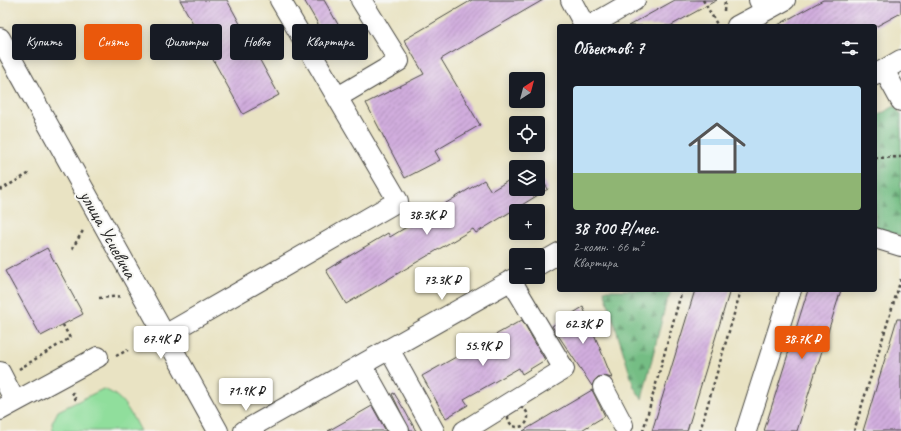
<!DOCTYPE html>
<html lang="ru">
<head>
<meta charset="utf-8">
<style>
  :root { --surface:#171b24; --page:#20242c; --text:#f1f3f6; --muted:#9ea1a6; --accent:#ea580c }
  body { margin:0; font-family:Caveat,sans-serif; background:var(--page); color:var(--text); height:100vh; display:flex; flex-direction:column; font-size:15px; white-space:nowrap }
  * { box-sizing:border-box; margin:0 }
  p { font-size:13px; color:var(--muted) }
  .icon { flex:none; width:22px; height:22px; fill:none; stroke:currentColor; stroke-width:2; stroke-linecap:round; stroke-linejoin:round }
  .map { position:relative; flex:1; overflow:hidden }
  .drawer { position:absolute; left:557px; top:24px; width:320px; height:268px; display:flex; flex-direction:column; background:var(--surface); border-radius:4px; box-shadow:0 2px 10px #0003 }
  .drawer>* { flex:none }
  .guide { position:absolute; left:12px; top:24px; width:380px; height:36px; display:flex; gap:8px }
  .needle { width:26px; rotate:36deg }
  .controls { position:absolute; left:509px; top:72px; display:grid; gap:8px }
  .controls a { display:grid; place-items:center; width:36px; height:36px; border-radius:4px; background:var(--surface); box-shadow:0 2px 10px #0003; font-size:20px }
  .price { position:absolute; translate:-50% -34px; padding:0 9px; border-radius:4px; background:#fff; color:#222; font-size:13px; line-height:26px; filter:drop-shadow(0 1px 2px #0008) }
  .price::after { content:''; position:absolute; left:50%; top:24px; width:12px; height:9px; margin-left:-6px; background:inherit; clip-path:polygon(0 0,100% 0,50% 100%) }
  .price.selected { background:var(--accent); color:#fff }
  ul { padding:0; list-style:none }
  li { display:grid; align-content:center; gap:8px; height:212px; padding:0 16px }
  li span { display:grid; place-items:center; height:124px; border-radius:4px; color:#555 }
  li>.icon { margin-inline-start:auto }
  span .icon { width:72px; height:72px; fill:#fffc; stroke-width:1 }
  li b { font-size:17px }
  h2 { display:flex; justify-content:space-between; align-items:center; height:48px; padding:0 16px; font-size:17px }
  .chip { padding:0 14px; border-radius:4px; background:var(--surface); box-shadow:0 2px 10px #0003; font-size:14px; line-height:36px }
  .chip.selected { background:var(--accent); color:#fff }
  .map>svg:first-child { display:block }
  .forest { fill:url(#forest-firs); stroke:#507458 }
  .pitch { fill:#90de9c; stroke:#5e8464 }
  .building { fill:url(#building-hatch) }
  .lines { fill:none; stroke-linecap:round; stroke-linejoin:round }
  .minor-casing { stroke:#484742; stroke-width:22 }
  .path { stroke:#484742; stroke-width:2.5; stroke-dasharray:3 3; stroke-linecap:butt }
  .minor { stroke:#fff; stroke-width:20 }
  .labels { text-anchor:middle; stroke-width:4; stroke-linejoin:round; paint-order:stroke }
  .street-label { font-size:19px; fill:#2b2b2b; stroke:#f6f6f2 }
</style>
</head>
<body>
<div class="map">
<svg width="901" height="431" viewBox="0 0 901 431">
  <defs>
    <pattern id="forest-firs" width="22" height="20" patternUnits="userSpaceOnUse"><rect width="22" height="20" fill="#74bd84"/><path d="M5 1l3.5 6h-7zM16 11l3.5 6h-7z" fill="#5f9a6c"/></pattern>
    <pattern id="building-hatch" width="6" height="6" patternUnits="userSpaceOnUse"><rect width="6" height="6" fill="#d1adde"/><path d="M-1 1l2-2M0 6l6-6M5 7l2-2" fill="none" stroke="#aa8db4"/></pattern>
  </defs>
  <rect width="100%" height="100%" fill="#f6f6f2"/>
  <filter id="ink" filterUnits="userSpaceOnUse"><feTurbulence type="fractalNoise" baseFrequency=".025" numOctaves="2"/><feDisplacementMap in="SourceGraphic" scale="8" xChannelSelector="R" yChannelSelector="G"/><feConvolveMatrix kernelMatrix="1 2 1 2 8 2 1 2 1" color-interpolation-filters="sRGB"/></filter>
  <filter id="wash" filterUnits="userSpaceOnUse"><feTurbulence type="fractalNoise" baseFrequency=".012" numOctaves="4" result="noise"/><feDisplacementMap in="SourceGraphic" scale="16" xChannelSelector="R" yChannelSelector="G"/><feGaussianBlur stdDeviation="0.9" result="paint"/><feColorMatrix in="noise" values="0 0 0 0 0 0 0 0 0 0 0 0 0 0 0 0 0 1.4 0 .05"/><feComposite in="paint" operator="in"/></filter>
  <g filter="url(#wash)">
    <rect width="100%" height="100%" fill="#e9e3c3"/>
    <path class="forest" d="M895 106 901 115V236L875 228V117Z
      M604 290H672L666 303 642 399 634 387Z"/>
    <path class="pitch" d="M103 389C124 396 130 413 140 431H53L52 423 58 411Z"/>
    <g id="blocks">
      <path class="building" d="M180 0H227L279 95 243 114Z
        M304 0H324L351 47 336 55Z
        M472 0H543L441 59 480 125 435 151 440 160 405 178 366 103 424 74 404 40Z
        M675 0H717L670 26H628Z
        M823 0H901V13L877 26H776Z
        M538 173 548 189 476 233 473 229 346 304 326 270 388 233 390 237 484 180 491 191 516 176V189H538Z
        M47 248 83 314 41 336 5 271Z
        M695 290H730L687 431H652Z
        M808 290H841L797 431H764Z
        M583 307 612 378 604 376 598 377 594 381 592 386 552 326Z
        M897 319H901V431H863Z
        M522 320 545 360 522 374 519 368 464 399 468 405 446 418 422 376Z
        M592 390 605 416 580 431H523Z
        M394 393 405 411 416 431H410L392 394Z
        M372 406 386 431H328Z"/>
    </g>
  </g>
  <g filter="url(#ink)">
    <use href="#blocks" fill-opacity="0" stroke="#484742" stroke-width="1"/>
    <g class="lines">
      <g class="minor-casing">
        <path id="minor" d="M571 0 585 26
          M759 0 765 11 785 0
          M590 26 635 0
          M737 26 765 11
          M0 38 218 431
          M884 70 901 101
          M875 75 901 60
          M338 97 399 61 361 0
          M875 238 901 246
          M538 265 559 253
          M165 335 398 201 280 0
          M389 349 434 431
          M362 365 399 431
          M0 372 15 401
          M603 387 623 425
          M0 410 98 357
          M244 431 517 277
          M464 431 564 369 511 280
          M746 431 791 290"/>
      </g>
      <path class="path" d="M703 0 718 26
        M724 11 725 0
        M875 158 901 157
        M0 190 30 173
        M72 249 84 229
        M99 298 122 296
        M116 356 128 350
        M19 369 70 338 63 325
        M72 392 77 402
        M508 417a10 10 0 1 1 20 0a10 10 0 1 1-20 0Z
        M643 431 682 290
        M700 431 741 290
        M854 431 901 279"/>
      <use href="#minor" class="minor"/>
    </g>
  </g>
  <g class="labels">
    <g class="street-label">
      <text transform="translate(109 234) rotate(61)" y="7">улица Усиевича</text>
    </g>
  </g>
</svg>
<div class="controls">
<a><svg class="needle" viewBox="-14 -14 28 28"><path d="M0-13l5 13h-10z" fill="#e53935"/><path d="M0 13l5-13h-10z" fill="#9ea1a6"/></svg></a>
<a><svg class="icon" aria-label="locate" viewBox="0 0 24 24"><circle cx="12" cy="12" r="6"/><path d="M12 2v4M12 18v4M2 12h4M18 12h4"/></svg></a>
<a><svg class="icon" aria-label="layers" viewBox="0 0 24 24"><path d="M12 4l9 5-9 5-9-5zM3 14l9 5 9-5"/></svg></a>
<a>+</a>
<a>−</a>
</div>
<b class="price" style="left:427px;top:236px">38.3K ₽</b>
<b class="price" style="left:442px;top:301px">73.3K ₽</b>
<b class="price" style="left:583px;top:345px">62.3K ₽</b>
<b class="price" style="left:161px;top:360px">67.4K ₽</b>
<b class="price selected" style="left:802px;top:360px">38.7K ₽</b>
<b class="price" style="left:483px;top:367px">55.9K ₽</b>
<b class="price" style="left:246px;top:412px">71.9K ₽</b>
<div class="guide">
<a class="chip">Купить</a>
<a class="chip selected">Снять</a>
<a class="chip">Фильтры</a>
<a class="chip">Новое</a>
<a class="chip">Квартира</a>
</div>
<section class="drawer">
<h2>Объектов: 7<svg class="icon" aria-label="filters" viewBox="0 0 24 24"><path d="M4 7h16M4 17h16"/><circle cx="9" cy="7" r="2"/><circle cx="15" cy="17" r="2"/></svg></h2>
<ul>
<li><span style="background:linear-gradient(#bfe0f5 70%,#8fb573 0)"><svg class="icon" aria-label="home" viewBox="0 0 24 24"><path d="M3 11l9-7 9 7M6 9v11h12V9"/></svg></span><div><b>38 700 ₽/мес.</b><p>2-комн. · 66 m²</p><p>Квартира</p></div></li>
</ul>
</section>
</div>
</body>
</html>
